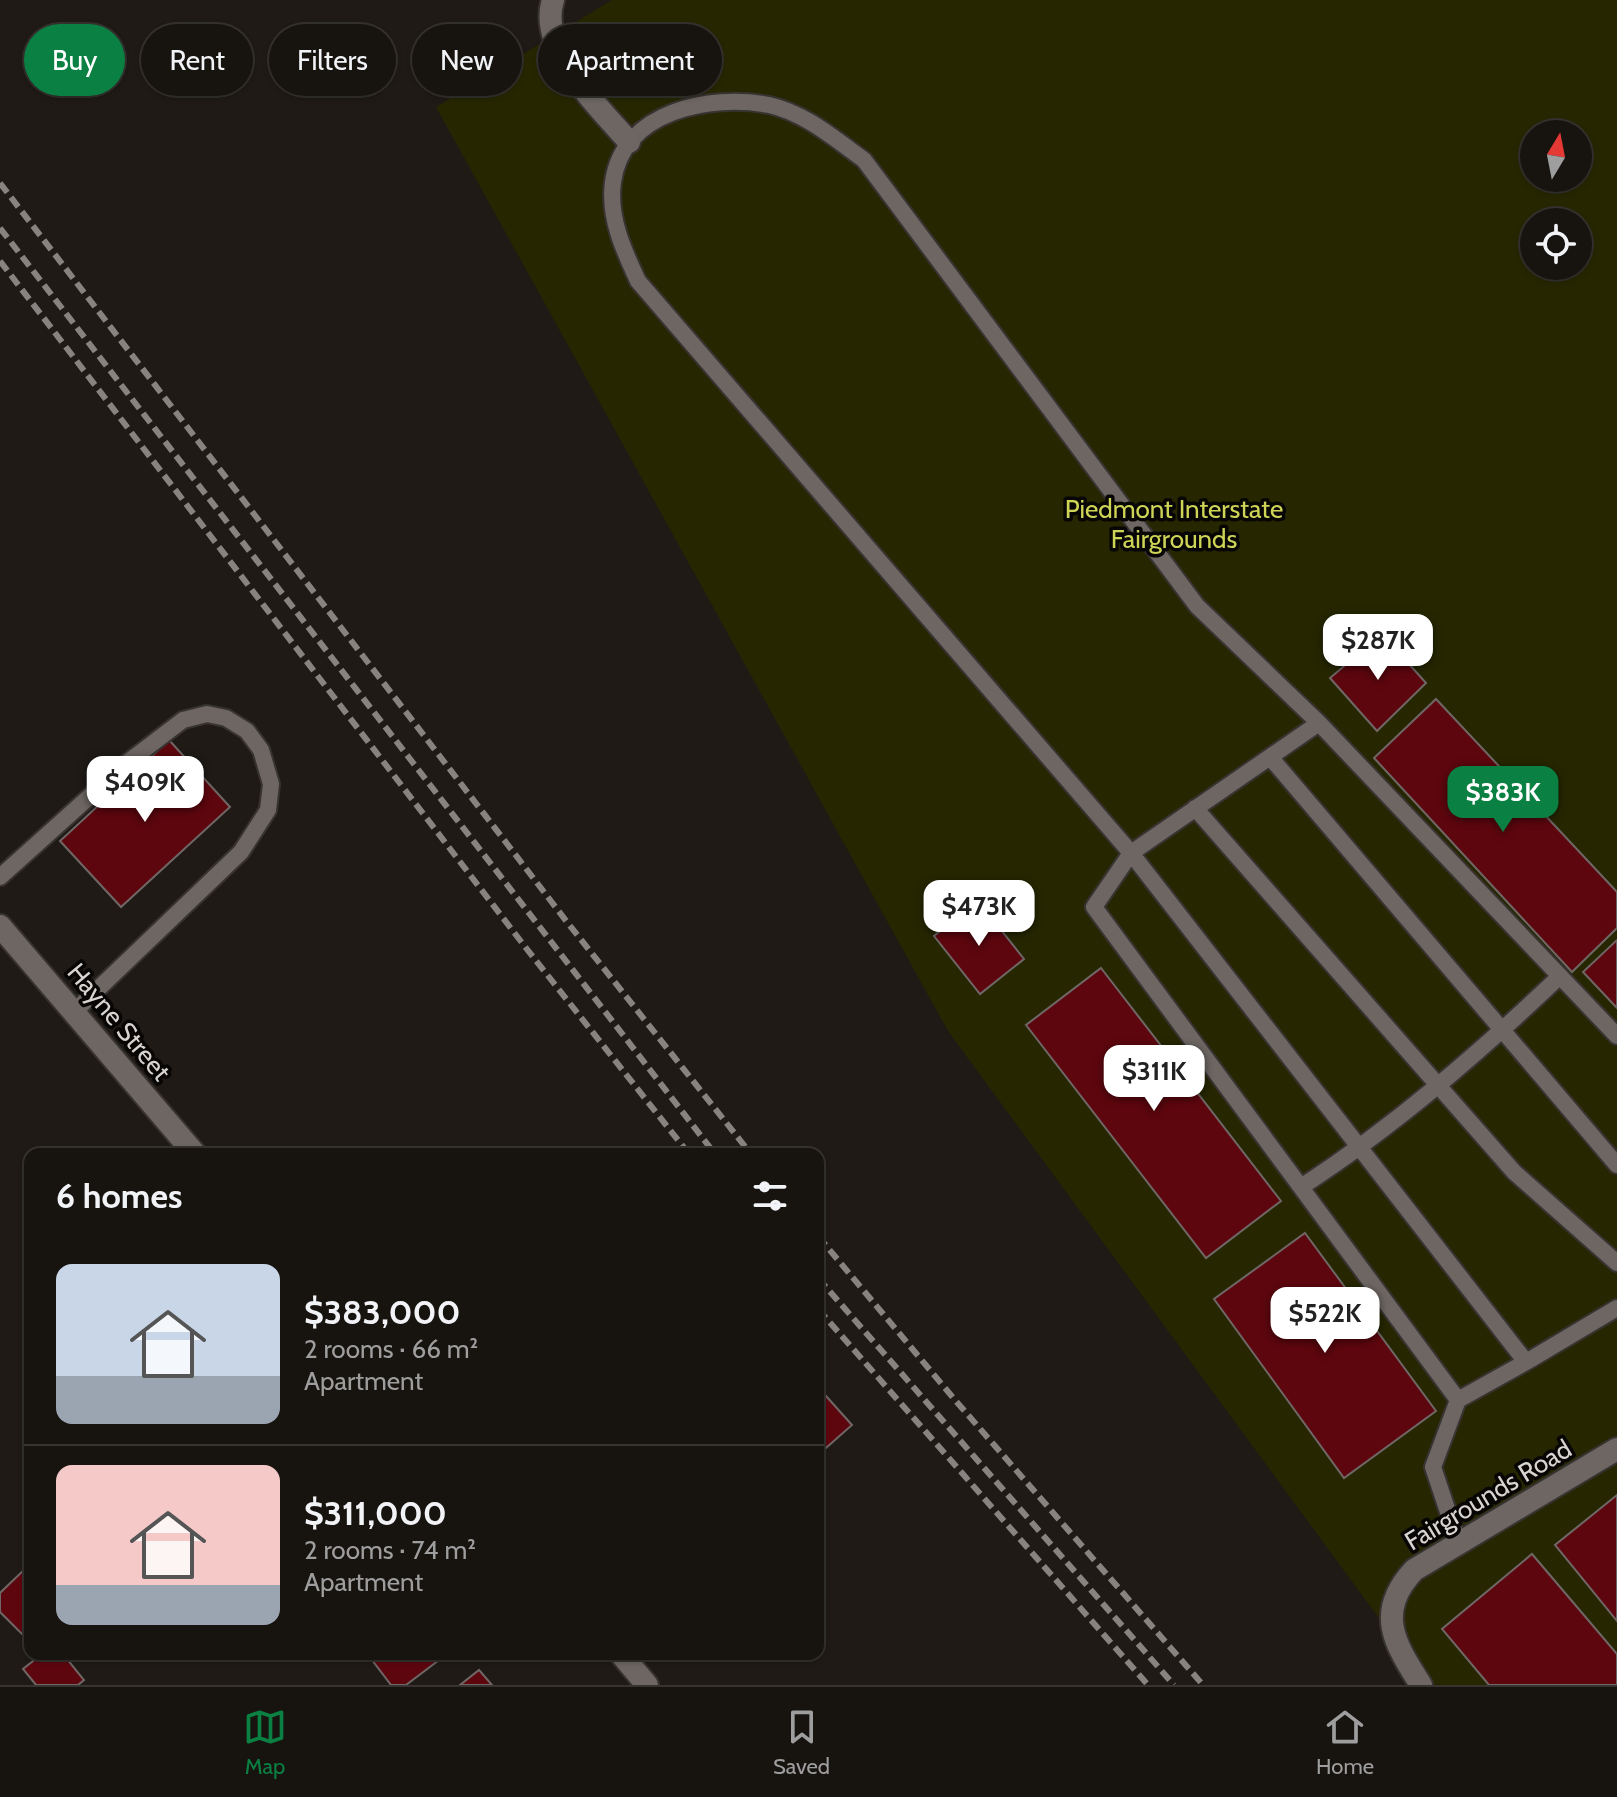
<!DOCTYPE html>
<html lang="en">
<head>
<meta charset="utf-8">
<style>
  :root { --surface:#171410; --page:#24211e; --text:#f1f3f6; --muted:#9e9e9f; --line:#363330; --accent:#0b8043 }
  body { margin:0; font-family:Cabin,sans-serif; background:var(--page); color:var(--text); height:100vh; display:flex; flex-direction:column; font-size:30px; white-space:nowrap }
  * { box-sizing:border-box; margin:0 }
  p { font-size:26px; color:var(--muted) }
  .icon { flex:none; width:44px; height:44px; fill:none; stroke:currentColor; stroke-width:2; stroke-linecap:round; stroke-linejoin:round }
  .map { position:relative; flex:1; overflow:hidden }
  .side { position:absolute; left:24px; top:1148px; width:800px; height:512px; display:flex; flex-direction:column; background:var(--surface); border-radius:16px; box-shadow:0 2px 6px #0004,0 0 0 2px var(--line) }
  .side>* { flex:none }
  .banner { position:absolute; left:24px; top:24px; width:800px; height:72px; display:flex; gap:16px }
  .needle { width:52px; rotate:10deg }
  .tools { position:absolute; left:1520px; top:120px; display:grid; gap:16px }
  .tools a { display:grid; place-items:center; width:72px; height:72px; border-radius:50%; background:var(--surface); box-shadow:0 2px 6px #0004,0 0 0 2px var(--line); font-size:40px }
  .price { position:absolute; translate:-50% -68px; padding:0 18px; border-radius:16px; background:#fff; color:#222; font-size:26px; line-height:52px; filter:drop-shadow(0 2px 4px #0008) }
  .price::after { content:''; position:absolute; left:50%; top:48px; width:24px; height:18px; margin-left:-12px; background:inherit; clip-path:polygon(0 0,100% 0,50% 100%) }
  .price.current { background:var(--accent); color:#fff }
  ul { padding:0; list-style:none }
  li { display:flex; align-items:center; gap:24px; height:200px; padding:0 32px }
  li+li { border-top:2px solid var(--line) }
  li span { display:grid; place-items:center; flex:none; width:224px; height:160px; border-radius:16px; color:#555 }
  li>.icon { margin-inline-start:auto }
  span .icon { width:96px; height:96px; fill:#fffc; stroke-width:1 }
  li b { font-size:34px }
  h2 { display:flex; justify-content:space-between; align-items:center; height:96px; padding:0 32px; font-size:34px }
  .chip { padding:0 28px; border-radius:36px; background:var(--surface); box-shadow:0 2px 6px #0004,0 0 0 2px var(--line); font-size:28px; line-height:72px }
  .chip.current { background:var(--accent); color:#fff }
  .tab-bar { display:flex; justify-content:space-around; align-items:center; height:112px; border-top:2px solid var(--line); background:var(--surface); font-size:22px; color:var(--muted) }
  .tab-bar a { display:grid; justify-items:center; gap:4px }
  .tab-bar .current { color:var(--accent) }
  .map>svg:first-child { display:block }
  .green { fill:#262700; fill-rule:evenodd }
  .building { fill:#5e060e; stroke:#6f6766; stroke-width:2 }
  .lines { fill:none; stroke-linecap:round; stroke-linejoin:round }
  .service-casing { stroke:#373331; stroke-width:20 }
  .minor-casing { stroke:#373331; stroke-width:26 }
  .tertiary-casing { stroke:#373331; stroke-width:26 }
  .service { stroke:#6d6662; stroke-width:16 }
  .minor { stroke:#6d6662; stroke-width:22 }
  .tertiary { stroke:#6d6662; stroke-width:22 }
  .rail { stroke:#878380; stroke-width:6; stroke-dasharray:12 6; stroke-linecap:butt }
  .labels { text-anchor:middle; stroke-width:7; stroke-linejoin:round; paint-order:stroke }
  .park-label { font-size:26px; fill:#ced455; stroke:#070605 }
  .street-label { font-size:26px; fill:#d8d4d2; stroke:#070605 }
</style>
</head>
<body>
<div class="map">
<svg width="1617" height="1685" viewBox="0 0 1617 1685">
  <rect width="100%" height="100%" fill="#1f1a16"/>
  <path class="green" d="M612 0H1617V1685H1428L948 1031 436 107ZM1534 134H1578V178H1534ZM1534 222H1578V266H1534Z"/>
  <path class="building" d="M1382 634 1426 683 1377 731 1330 678Z
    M1436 699 1617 892V928L1572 972 1374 758Z
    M169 740 230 807 121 907 60 841Z
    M978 901 1024 959 980 994 934 936Z
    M1617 940V1008L1583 972Z
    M1101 968 1281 1201 1206 1258 1026 1025Z
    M1305 1233 1436 1411 1344 1478 1214 1299Z
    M818 1387 852 1425 818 1455Z
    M1617 1495V1621L1555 1545Z
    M1532 1554 1617 1654V1685H1489L1442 1629Z
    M30 1564V1633L25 1637 0 1612V1593Z
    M42 1654H63L84 1680 78 1685H36L23 1669Z
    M372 1654H447L406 1685H391L369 1656Z
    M479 1670 492 1685H460Z"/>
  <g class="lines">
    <g class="service-casing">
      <path id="service" d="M1319 723 1131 853 638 281C624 251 608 217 613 182 623 110 711 94 769 105 805 113 835 139 864 160L1197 606 1319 723 1617 1036
        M1270 757 1617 1165
        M1195 808 1514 1172 1617 1263
        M0 877 128 762 183 720 207 714 226 718 247 731 261 750 271 784 268 810 241 852 74 1012
        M1301 1187C1395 1126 1479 1053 1560 976
        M1526 1362 1458 1400 1094 907 1131 853 1526 1362 1617 1308
        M1458 1400 1433 1467 1459 1545"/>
    </g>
    <g class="minor-casing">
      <path id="minor" d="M553 0C537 49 600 108 629 142
        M1421 1685C1394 1643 1375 1612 1414 1570L1617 1449"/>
    </g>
    <g class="tertiary-casing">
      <path id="tertiary" d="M0 926 195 1154
        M621 1654 647 1685"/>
    </g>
    <use href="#service" class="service"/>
    <use href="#minor" class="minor"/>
    <use href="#tertiary" class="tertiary"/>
    <path class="rail" d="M0 183 567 922 751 1154
      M0 228 715 1154
      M0 261 526 948 689 1154
      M818 1236 955 1400 1203 1685
      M818 1278 1174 1685
      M818 1309 1148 1685"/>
  </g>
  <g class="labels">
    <g class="park-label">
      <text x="1174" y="518">Piedmont Interstate<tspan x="1174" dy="30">Fairgrounds</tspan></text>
    </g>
    <g class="street-label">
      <text transform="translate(119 1022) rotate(50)" y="9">Hayne Street</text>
      <text transform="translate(1488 1495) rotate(-31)" y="9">Fairgrounds Road</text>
    </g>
  </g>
</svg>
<div class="tools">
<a><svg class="needle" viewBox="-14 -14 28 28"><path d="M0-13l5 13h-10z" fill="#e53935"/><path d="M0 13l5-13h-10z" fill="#9e9e9f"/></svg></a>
<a><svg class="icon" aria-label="locate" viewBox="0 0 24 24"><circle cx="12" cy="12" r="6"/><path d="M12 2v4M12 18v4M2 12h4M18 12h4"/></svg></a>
</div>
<b class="price" style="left:1378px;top:682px">$287K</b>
<b class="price" style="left:145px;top:824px">$409K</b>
<b class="price current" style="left:1503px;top:834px">$383K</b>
<b class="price" style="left:979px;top:948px">$473K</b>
<b class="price" style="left:1154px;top:1113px">$311K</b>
<b class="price" style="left:1325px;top:1355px">$522K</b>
<div class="banner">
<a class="chip current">Buy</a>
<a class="chip">Rent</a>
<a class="chip">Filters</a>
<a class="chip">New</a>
<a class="chip">Apartment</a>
</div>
<section class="side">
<h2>6 homes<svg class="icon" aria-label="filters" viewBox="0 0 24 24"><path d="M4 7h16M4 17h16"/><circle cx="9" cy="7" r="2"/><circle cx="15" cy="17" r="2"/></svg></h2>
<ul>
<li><span style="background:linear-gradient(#c9d6e8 70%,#9aa5b1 0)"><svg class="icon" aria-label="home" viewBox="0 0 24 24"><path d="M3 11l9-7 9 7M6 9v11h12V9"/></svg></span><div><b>$383,000</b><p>2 rooms · 66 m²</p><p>Apartment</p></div></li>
<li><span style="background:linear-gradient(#f6c9c9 75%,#9aa5b1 0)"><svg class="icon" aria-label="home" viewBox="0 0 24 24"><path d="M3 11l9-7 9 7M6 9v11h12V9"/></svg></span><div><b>$311,000</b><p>2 rooms · 74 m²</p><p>Apartment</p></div></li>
</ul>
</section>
</div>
<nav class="tab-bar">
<a class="current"><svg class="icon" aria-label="map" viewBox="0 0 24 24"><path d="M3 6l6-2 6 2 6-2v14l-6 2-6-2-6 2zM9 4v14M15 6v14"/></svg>Map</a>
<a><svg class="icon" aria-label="saved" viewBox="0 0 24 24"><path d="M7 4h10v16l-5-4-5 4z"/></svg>Saved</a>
<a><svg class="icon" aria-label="home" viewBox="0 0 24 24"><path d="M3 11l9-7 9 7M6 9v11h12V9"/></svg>Home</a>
</nav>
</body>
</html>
